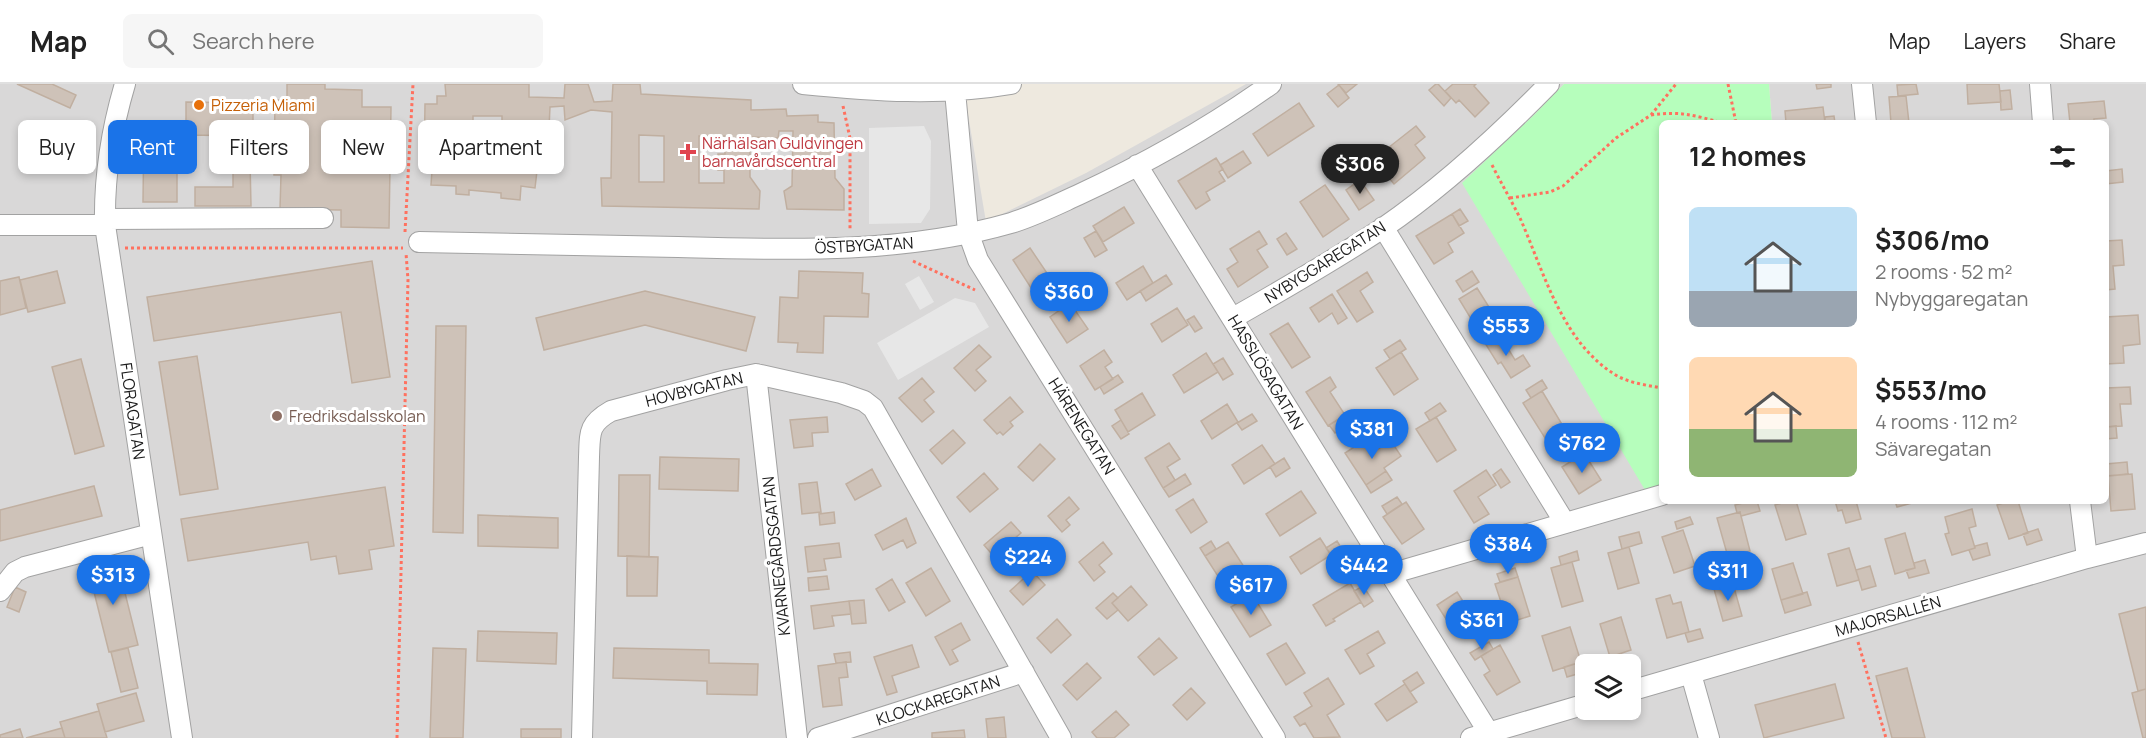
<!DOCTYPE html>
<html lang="en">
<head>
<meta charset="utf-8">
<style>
  :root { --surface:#fff; --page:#f6f6f6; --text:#222; --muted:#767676; --line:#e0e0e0; --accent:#1a73e8 }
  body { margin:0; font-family:Manrope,sans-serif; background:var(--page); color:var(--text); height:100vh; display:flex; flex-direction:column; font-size:22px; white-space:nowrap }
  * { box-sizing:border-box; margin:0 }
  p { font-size:20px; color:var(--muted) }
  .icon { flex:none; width:33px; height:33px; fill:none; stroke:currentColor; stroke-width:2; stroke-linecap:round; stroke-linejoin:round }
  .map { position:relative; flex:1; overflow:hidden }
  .sheet { position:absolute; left:1659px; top:36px; width:450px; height:384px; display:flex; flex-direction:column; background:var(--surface); border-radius:9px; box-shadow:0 3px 9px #0003 }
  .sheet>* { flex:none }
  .hud { position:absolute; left:18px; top:36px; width:570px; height:54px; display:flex; gap:12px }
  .buttons { position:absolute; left:1575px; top:570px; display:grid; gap:12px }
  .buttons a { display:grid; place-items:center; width:66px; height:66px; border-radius:9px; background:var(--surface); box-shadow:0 3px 9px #0003; font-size:30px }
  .price { position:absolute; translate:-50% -51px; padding:0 14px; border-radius:21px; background:var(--accent); color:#fff; font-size:20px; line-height:39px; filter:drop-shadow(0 2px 3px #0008) }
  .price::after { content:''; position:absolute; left:50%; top:36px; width:18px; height:14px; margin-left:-9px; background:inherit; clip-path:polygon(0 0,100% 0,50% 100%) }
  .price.selected { background:#222; color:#fff }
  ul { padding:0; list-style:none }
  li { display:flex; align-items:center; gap:18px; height:150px; padding:0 30px }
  li span { display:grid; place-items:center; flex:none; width:168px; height:120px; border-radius:9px; color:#555 }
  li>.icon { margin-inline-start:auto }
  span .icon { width:72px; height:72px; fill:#fffc; stroke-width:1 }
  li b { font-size:26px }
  h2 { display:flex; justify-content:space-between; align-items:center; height:72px; padding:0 30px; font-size:26px }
  .tag { padding:0 21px; border-radius:9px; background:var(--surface); box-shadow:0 3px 9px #0003; font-size:21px; line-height:54px }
  .tag.selected { background:var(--accent); color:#fff }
  header { display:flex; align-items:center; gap:36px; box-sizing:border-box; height:84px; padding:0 30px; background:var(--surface); border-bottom:2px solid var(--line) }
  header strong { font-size:28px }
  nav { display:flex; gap:33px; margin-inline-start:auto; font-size:21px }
  .search { width:420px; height:54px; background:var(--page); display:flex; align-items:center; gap:15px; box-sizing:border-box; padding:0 21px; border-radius:9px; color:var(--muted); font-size:22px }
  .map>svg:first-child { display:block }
  .residential { fill:#d9d8d8; fill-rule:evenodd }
  .park { fill:#b6febc }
  .parking { fill:#e7e7e7 }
  .building { fill:#cec2b8; stroke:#c0afa0; stroke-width:1.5; fill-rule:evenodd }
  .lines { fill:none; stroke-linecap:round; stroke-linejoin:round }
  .minor-casing { stroke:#a2a2a2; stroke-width:22 }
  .path { stroke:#ff715f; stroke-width:3; stroke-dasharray:3 3; stroke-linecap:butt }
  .minor { stroke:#fff; stroke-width:20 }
  .food-dot { fill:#e8710a; stroke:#fff; stroke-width:2 }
  .health-dot { fill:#e0444e; stroke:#fff; stroke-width:2 }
  .education-dot { fill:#8d6e63; stroke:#fff; stroke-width:2 }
  .labels { text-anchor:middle; stroke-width:6; stroke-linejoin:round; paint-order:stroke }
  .food-label { font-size:16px; fill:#c56008; stroke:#fff; text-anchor:start }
  .health-label { font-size:16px; fill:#be3a42; stroke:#fff; text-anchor:start }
  .street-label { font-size:16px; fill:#1b1b1b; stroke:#fff }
  .education-label { font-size:16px; fill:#785e54; stroke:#fff; text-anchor:start }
</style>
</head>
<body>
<header>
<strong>Map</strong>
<div class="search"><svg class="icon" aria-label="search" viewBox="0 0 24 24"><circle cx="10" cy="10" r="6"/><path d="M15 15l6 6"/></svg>Search here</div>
<nav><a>Map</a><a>Layers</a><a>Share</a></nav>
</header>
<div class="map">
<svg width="2146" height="654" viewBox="0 0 2146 654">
  <rect width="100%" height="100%" fill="#eee9df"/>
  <path class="residential" d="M0 0H963L986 138 1086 89 1246 0H1564L1535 30 1645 406 1662 401V417H2106V39H1772L1769 0H2146V654H0ZM1586 580H1630V626H1586Z"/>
  <path class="park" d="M1564 0H1769L1772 39H1662V401L1645 406 1462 99 1535 30Z"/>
  <path class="parking" d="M924 42 931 57 930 125 921 139 869 140V44Z
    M919 192 934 218 920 226 905 200Z
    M955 214 975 219 989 243 898 296 877 259Z"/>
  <path class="building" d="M17 0H52L76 11 70 24Z
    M287 0H325V5L362 6V23H391L389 144 341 143V126L280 125 281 91H274L275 16H287Z
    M445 0H529V13L564 14 565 0H588L594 18 612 17 613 0H640L641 10 751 16V26L786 25 787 32 818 31V38L834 39 835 94 844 105V126L787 125 784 107 792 102 793 47H779L778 54 750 53V93L760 107 759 125 602 122 601 94H611L612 28 591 26 565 36 564 22 550 23 547 86 537 87 535 104 521 102 520 116 501 114V109L469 106V111L456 110V102L431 101 432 86 424 84 425 20H437V12H446ZM473 32H502V75H473ZM639 51 664 52V98H639ZM699 52H725V70H718V86H724V99H699Z
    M1338 0H1357L1346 9Z
    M1436 0H1438L1451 14 1444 22 1429 6Z
    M1453 0H1476L1474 2 1489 19 1475 33 1459 16 1456 19 1445 7Z
    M1816 0H1831V3L1817 5Z
    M1916 0 1918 10 1898 12 1897 1Z
    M1967 0H1999L2001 18 1968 20Z
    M1339 1 1349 14 1338 23 1327 10Z
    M2010 6 2012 25 2001 26 2000 7Z
    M1906 12 1909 39H1891L1889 13Z
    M2104 17 2106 34 2094 35V39H2070L2068 20Z
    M186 18 253 19V52L186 51Z
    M1299 19 1314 42 1268 72 1253 50Z
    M1823 23 1825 39H1786L1785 27Z
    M1834 32 1835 39H1825V33Z
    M144 38H177V118H143Z
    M1416 42 1425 53 1415 61 1425 74 1394 100 1384 88 1399 77 1388 64Z
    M1243 67 1251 79 1228 94 1220 81Z
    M1216 74 1223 85 1219 88 1225 97 1206 108 1210 116 1196 125 1178 97Z
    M233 77H250L251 122H195V103H233Z
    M2122 85 2123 98 2106 100V87Z
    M1360 96 1374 116 1359 126 1346 106Z
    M1325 101 1349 135 1323 153 1300 118Z
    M1124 123 1134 139 1103 158 1093 142Z
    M1460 125 1468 137 1459 142 1452 130Z
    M1452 130 1464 149 1448 159 1453 168 1434 180 1416 152Z
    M1096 147 1107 166 1095 173 1084 154Z
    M1259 147 1267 160 1257 166 1268 183 1238 203 1227 185 1238 178 1230 165Z
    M1286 149 1297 165 1287 171 1277 155Z
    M2122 156 2124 181 2113 182 2115 205 2106 206V157Z
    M1030 164 1053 198 1035 210 1013 176Z
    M372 177 390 293 352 299 341 228 154 257 147 213Z
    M1143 182 1153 199 1127 216 1116 199Z
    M57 187 65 219 28 228 20 196Z
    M799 187 863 189 862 209 869 210 868 233 824 232 823 269 797 268 798 259 778 258 780 213 798 214Z
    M1472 187 1479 198 1463 208 1456 197Z
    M1367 188 1373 198 1360 207 1373 228 1357 238 1337 207Z
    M1166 191 1172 200 1146 217 1140 207Z
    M19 193 26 224 0 231V197Z
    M1057 196 1063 204 1046 215 1041 206Z
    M1477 204 1494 231 1476 243 1459 215Z
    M1069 205 1074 213 1058 223 1053 215Z
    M645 207 755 233 746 267 645 241 544 266 536 234Z
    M1332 210 1347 234 1338 240 1332 229 1319 238 1310 224Z
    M1070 219 1088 245 1067 259 1050 233Z
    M1177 224 1188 241 1162 258 1151 240Z
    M2138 231 2140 260 2123 262 2124 279 2106 280V233Z
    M1194 232 1202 244 1195 248 1187 236Z
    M1288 239 1310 273 1292 284 1270 250Z
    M436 242H466L463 449 433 448Z
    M1499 250 1515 276 1523 271 1530 282 1511 294 1501 278 1498 280 1485 259Z
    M1400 256 1406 265 1390 275 1384 266Z
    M979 261 991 273 976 286 986 297 975 307 954 284Z
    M1104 266 1112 278 1105 283 1113 295 1095 306 1080 282Z
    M1401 268 1418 295 1394 311 1376 284Z
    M1206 269 1218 288 1184 309 1173 291Z
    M197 272 218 405 180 411 159 278Z
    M1223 274 1233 290 1223 296 1213 280Z
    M81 275 104 362 75 370 52 283Z
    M1118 291 1123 298 1104 310 1100 303Z
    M1330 293 1336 303 1330 308 1345 331 1328 342 1306 308Z
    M922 294 934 308 924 316 934 328 922 338 899 314Z
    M1542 296 1547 304 1531 314 1526 306Z
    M2130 303 2131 320H2120L2122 342 2106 343V304Z
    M1542 307 1563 342 1545 354 1523 319Z
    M1142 309 1155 331 1128 348 1115 326Z
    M1010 313 1023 328 1010 338 1013 342 1003 351 1000 348 997 350 984 336Z
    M1440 319 1446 327 1430 337 1425 329Z
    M1227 320 1238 338 1212 355 1201 337Z
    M1252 330 1257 337 1242 346 1237 339Z
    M1345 331 1350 339 1335 349 1329 341Z
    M827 333 828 348 812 349 813 362 794 364 790 336Z
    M1436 333 1456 366 1437 378 1416 345Z
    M1121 336 1129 350 1121 355 1112 342Z
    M2116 342 2117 354 2106 355V343Z
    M953 346 965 359 942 380 930 366Z
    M1589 352 1594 360 1578 370 1573 362Z
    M1365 356 1373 368 1391 357 1401 372 1384 384 1386 387 1366 401 1345 369Z
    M1169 359 1180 375 1167 383 1175 396 1163 404 1145 374Z
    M1040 360 1055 375 1033 397 1018 383Z
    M1262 361 1275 380 1244 400 1232 381Z
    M1584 369 1601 396 1579 410 1562 383Z
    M660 373 739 375 738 407 659 405Z
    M1284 374 1290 384 1276 393 1270 383Z
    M2127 378 2128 390 2106 392V380Z
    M872 385 881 402 855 416 846 400Z
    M1501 385 1510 398 1501 404 1493 391Z
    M1486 386 1496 401 1478 413 1489 430 1474 439 1454 407Z
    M1386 387 1392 396 1371 409 1366 401Z
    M984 389 998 405 970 428 957 413Z
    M1185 390 1191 400 1169 413 1163 404Z
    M2132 390 2135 425 2111 427 2108 392Z
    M619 391H650L649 473 618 472Z
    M817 398 821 428 802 430 799 400Z
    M94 402 102 432 0 457V426Z
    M385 403 394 462 369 466 372 485 339 490 336 472 311 476 308 458 188 477 181 435Z
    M1301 407 1316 429 1280 452 1266 430Z
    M1069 413 1079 425 1066 436 1070 441 1062 448 1048 432Z
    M1397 413 1402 420 1387 430 1382 422Z
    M1193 415 1207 438 1191 449 1176 426Z
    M1751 417H1757L1760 427 1741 432 1740 428 1737 429 1735 421Z
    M1789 417H1796L1806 450 1786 456 1775 421Z
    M1835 417H1856L1861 435 1846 439 1842 426 1838 427Z
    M1895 417H1916V418L1897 423Z
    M2009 417H2018L2028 449 2009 455 1997 421Z
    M1406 418 1424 445 1402 460 1383 433Z
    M1972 425 1976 442 1969 444 1975 464 1952 471 1945 450 1949 449 1945 433Z
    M834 428 835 439 820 441 819 430Z
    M1740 428 1750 467 1728 473 1717 434Z
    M478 431 558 434V464L478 462Z
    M1690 433 1693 440 1677 445 1675 438Z
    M906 434 916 459 907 464 903 456 883 466 875 451Z
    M1011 438 1021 449 1007 461 1010 465 997 476 984 461Z
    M2038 445 2042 456 2027 461 2023 450Z
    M1683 446 1695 482 1674 489 1662 453Z
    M1639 448 1642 459 1622 465 1619 453Z
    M1905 449 1915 484 1895 490 1885 455Z
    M1320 454 1331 471 1301 490 1290 473Z
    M1211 457 1216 465 1205 472 1200 464Z
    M1337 457 1345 470 1335 477 1326 464Z
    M1103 458 1112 470 1099 481 1105 488 1094 497 1079 478Z
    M1228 458 1246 486 1223 500 1205 472Z
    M839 459 841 473 824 475 826 486 808 488 805 463Z
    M1987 459 1990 471 1973 476 1969 466 1975 464V462Z
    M1629 463 1639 499 1618 505 1608 469Z
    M1849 464 1859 496 1837 502 1828 470Z
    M1577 467 1579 476 1561 481 1559 473Z
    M627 472 658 473 657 512H627Z
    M1925 476 1929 489 1909 494 1906 486 1915 484 1914 479Z
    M117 477 138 561 109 568 88 484Z
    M1572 478 1583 517 1562 523 1551 484Z
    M1793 479 1803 510 1781 516 1772 485Z
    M1870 482 1876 502 1862 506 1856 486Z
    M931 484 950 517 926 532 906 499Z
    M1515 484 1518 493 1500 498 1497 490Z
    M1032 487 1045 501 1023 521 1010 507Z
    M827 492 829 505 809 507 808 494Z
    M1518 493 1530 532 1508 539 1495 500Z
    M892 495 905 518 889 527 876 505Z
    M1350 499 1361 518 1333 535 1335 537 1326 542 1313 521Z
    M1733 500 1742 532 1723 537 1714 505Z
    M1131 502 1147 521 1128 537 1112 519Z
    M1247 502 1252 510 1236 520 1232 512Z
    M1363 502 1373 517 1364 523 1354 507Z
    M15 503 26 508 19 528 7 523Z
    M1457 508 1477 539 1457 552 1437 521Z
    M1807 508 1811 521 1785 529 1781 516Z
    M1113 509 1118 514 1112 519 1118 526 1107 535 1096 524Z
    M1252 510 1271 541 1250 553 1231 523Z
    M1670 511 1673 520 1681 518 1689 548 1667 554 1656 515Z
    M864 516 866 539 852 540 849 517Z
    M849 517 851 530 832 532 834 542 814 545 811 522Z
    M2146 523V605L2138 607 2119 530Z
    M1621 533 1631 566 1610 573 1600 540Z
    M1057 535 1071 551 1051 569 1037 554Z
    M961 539 970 556 952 566 958 577 950 581 935 553Z
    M1570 543 1581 578 1553 587 1542 552Z
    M1700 545 1703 554 1688 558 1685 549Z
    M478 547 557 549 556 580 477 577Z
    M1378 547 1385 559 1367 570 1374 582 1360 590 1345 566Z
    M1159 554 1177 574 1154 591 1138 573Z
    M1489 558 1493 565 1475 576 1470 569Z
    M1286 559 1305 589 1286 601 1267 570Z
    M912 561 919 583 892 592 897 608 887 611 874 573Z
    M1500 561 1520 598 1497 611 1484 591 1490 587 1481 572Z
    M128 564 138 604 121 608 111 568Z
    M433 564 466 565 463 654H430Z
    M614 564 709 566V579L758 580 757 611 707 610V597L613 594Z
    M850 568 851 578 836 579 834 570Z
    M846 578 848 593 839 594 842 621 823 623 818 582Z
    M1581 578 1584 588 1567 593 1564 583Z
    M1087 579 1101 594 1077 616 1063 601Z
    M1907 584 1925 654H1892L1876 592Z
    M1417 588 1424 599 1410 608 1403 597Z
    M1328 594 1344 620 1327 631 1340 653 1314 654 1305 639 1300 642 1294 633 1312 622 1304 609Z
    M1405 600 1417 618 1387 637 1375 620Z
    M1835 600 1844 634 1764 654 1755 621Z
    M1191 604 1205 619 1187 636 1173 621Z
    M2146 605V654H2143L2132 609Z
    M136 609 144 637 105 648 97 620Z
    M99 627 107 654H65L60 638Z
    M1116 627 1129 641 1114 654H1097L1092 648Z
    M1004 633 1006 654H988L986 635Z
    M62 644 65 654H26Z
    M20 645 23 654H0V651Z
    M521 645H561V654H521Z
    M964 646 965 654H932V649Z"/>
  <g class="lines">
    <g class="minor-casing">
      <path id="minor" d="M125 0C111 47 104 92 105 141L182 654
        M803 0C873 7 942 12 1011 0
        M1862 0 1866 39
        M2040 0 2043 39
        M955 7 968 148 978 176 1275 654
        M1137 81 1489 649
        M105 135 323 134
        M0 141H105
        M1383 143 1565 439
        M419 158C505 159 591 161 678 163 789 166 903 170 1011 139 1034 132 1056 121 1078 111 1145 80 1211 43 1271 0
        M1233 234C1284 205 1334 176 1383 144 1443 103 1498 52 1549 0
        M756 290 797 654
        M2080 417 2087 474
        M1390 490 1662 411
        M0 507 15 488 25 483 151 450
        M1691 590 1709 654
        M1630 607 2087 474 2146 459
        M582 654 589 373C590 349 588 340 611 327L727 296 756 290 841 309 864 317 873 324 1061 654
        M818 654 1024 588
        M1471 654 1586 620"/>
    </g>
    <path class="path" d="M1728 0 1736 39
      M843 22 850 54V147
      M1651 31C1680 27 1694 31 1722 39
      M1492 81C1501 99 1511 116 1520 134 1544 188 1561 256 1614 290 1628 299 1646 301 1662 304
      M1510 114 1550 108 1563 102 1616 54 1651 31 1676 0
      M405 148 413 0
      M125 164H403
      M913 177 975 206
      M1858 558 1886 654
      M397 654 408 196 406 169"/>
    <use href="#minor" class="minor"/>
  </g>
  <circle class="food-dot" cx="199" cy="21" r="6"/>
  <path class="health-dot" d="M685 59h6v6h6v6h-6v6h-6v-6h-6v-6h6z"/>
  <circle class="education-dot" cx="277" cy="332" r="6"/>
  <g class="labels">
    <g class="food-label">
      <text x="211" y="27">Pizzeria Miami</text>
    </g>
    <g class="health-label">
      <text x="702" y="65">Närhälsan Guldvingen<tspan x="702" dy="18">barnavårdscentral</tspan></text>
    </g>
    <g class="street-label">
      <text transform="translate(864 161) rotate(-3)" y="6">ÖSTBYGATAN</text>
      <text transform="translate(1325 178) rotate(-32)" y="6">NYBYGGAREGATAN</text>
      <text transform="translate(1266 288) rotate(59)" y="6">HASSLÖSAGATAN</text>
      <text transform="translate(694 305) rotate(-14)" y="6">HOVBYGATAN</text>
      <text transform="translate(133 327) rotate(82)" y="6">FLORAGATAN</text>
      <text transform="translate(1082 342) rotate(58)" y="6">HÄRENEGATAN</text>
      <text transform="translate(776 472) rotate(-96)" y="6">KVARNEGÅRDSGATAN</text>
      <text transform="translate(1888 532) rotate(-16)" y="6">MAJORSALLÉN</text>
      <text transform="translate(938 616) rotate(-18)" y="6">KLOCKAREGATAN</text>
    </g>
    <g class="education-label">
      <text x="289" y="338">Fredriksdalsskolan</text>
    </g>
  </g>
</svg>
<div class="buttons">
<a><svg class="icon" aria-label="layers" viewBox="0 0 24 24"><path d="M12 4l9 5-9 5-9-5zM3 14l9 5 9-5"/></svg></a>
</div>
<b class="price selected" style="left:1360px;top:111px">$306</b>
<b class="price" style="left:1069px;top:239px">$360</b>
<b class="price" style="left:1506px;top:273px">$553</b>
<b class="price" style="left:1372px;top:376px">$381</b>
<b class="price" style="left:1582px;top:390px">$762</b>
<b class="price" style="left:1508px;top:491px">$384</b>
<b class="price" style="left:1028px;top:504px">$224</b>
<b class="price" style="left:1364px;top:512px">$442</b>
<b class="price" style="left:1728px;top:518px">$311</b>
<b class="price" style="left:113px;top:522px">$313</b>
<b class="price" style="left:1251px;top:532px">$617</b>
<b class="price" style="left:1482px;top:567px">$361</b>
<div class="hud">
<a class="tag">Buy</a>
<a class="tag selected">Rent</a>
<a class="tag">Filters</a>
<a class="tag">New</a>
<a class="tag">Apartment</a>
</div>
<section class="sheet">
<h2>12 homes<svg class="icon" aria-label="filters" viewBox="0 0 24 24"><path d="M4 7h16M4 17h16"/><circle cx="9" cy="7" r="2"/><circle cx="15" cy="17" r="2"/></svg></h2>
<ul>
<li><span style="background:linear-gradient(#bfe0f5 70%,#9aa5b1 0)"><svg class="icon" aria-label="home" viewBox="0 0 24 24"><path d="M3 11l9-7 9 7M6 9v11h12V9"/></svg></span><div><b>$306/mo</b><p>2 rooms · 52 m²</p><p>Nybyggaregatan</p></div></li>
<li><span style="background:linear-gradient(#ffd9b3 60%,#8fb573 0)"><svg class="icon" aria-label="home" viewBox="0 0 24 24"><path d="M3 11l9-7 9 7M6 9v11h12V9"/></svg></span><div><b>$553/mo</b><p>4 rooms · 112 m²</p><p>Sävaregatan</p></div></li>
</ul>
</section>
</div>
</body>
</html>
